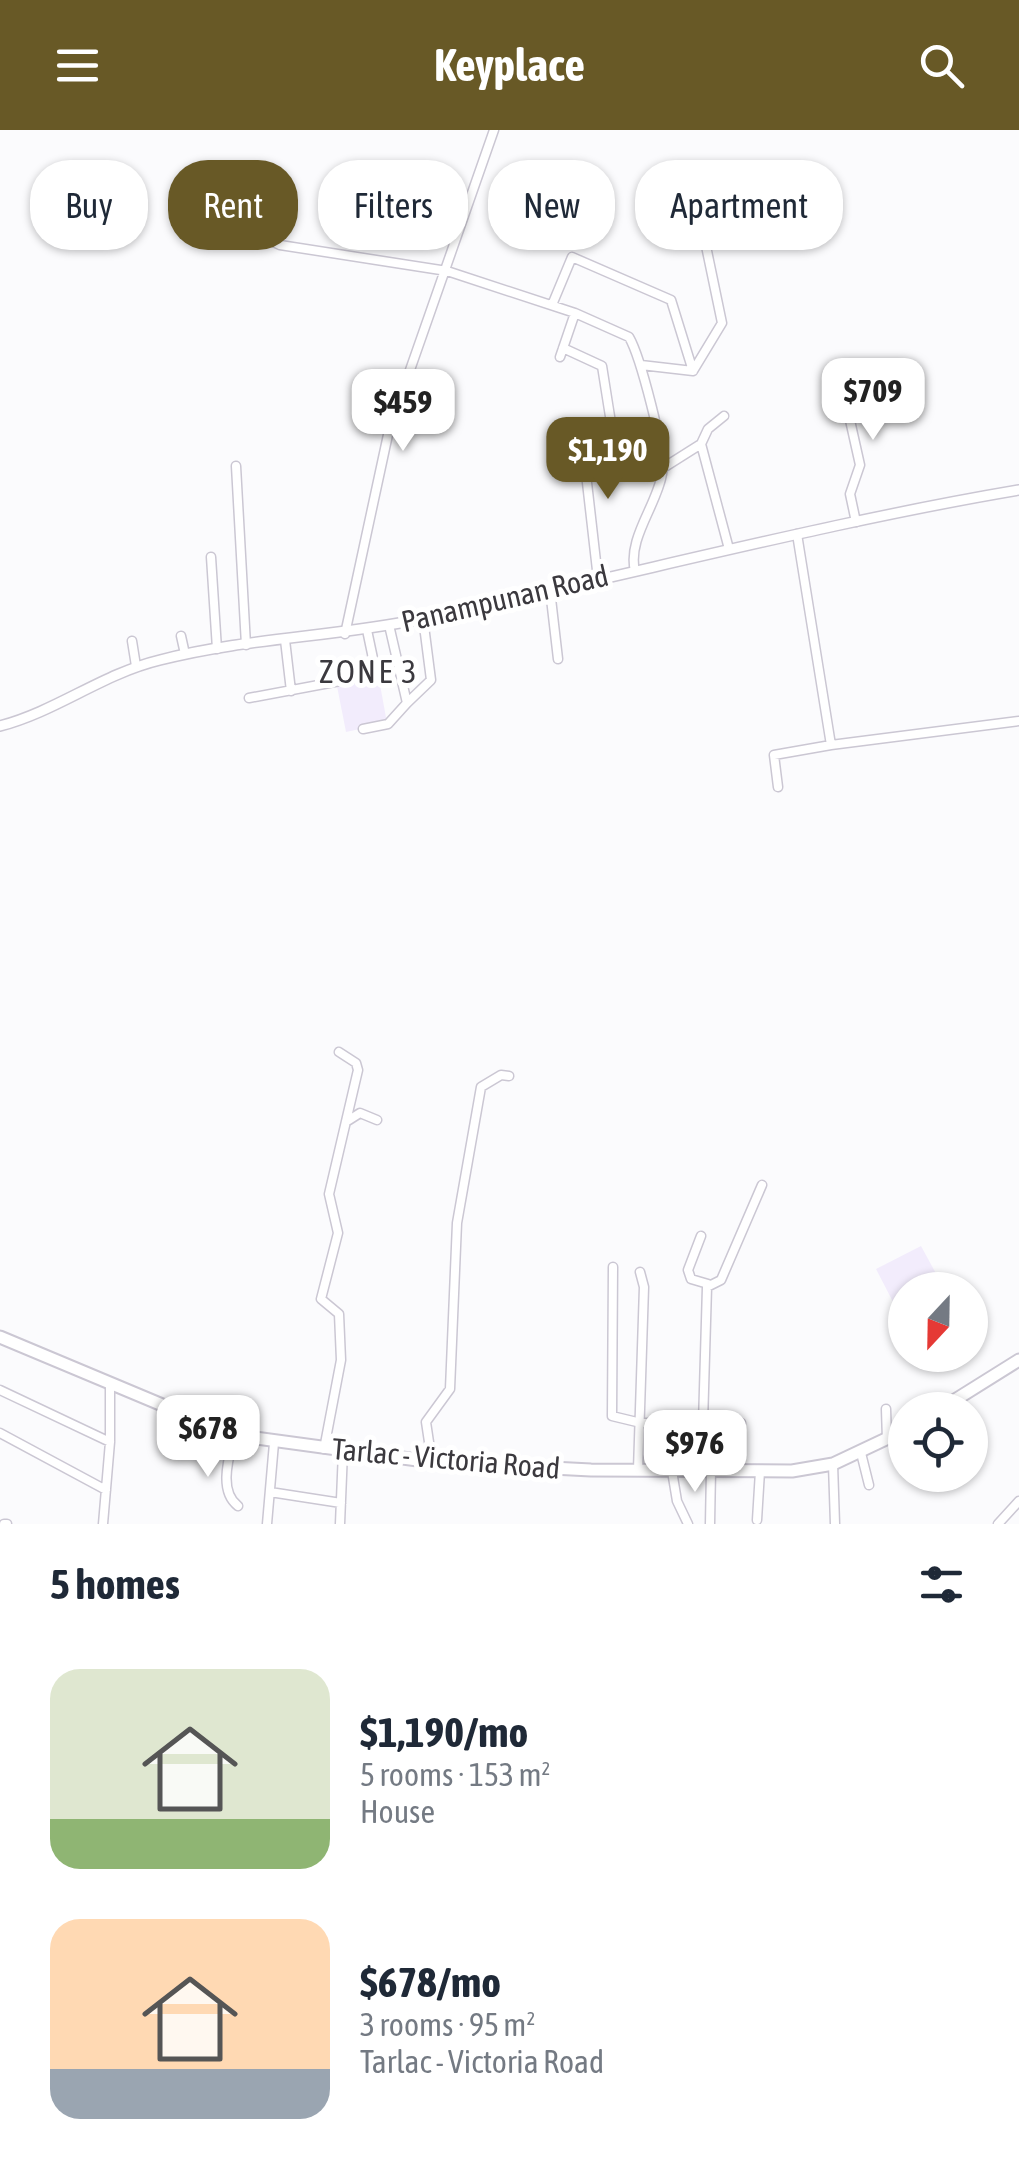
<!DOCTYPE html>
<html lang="en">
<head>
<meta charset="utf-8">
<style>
  :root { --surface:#fff; --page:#f6f6f7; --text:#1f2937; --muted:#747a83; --accent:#685926 }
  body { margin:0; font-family:"Asap Condensed",sans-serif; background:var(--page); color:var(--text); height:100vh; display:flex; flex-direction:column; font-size:38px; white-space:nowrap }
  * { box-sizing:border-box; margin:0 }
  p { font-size:32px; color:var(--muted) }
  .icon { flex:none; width:55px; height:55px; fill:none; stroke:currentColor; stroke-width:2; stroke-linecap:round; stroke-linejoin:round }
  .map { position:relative; height:1394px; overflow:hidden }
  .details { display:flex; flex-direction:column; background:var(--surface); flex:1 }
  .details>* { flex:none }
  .guide { position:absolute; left:30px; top:30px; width:960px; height:90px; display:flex; gap:20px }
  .needle { width:65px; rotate:202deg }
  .tools { position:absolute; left:888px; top:1142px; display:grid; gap:20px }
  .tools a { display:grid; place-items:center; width:100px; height:100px; border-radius:50%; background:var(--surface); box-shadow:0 2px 8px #0004; font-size:50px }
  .price { position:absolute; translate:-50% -85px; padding:0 22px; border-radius:20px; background:#fff; color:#222; font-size:32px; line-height:65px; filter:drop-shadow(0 2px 5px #0008) }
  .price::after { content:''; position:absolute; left:50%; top:60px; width:30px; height:22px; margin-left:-15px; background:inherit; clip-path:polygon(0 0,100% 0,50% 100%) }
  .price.selected { background:var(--accent); color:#fff }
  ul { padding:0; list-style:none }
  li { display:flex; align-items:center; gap:30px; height:250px; padding:0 50px }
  li span { display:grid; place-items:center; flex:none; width:280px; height:200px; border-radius:30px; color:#555 }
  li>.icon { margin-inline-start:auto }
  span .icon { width:120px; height:120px; fill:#fffc; stroke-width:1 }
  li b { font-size:42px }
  h2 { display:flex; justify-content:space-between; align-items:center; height:120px; padding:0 50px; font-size:42px }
  .pill { padding:0 35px; border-radius:40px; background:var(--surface); box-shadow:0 2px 8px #0004; font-size:35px; line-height:90px }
  .pill.selected { background:var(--accent); color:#fff }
  header { display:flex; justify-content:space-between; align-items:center; height:130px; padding:0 50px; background:var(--accent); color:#fff; font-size:45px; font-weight:700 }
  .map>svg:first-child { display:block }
  .built { fill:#f2ecfc }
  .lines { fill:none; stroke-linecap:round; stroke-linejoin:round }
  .minor-casing { stroke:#cbc7d3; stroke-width:11 }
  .tertiary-casing { stroke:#cbc7d3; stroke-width:12 }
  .primary-casing { stroke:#cbc7d3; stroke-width:15 }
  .minor { stroke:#fff; stroke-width:8 }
  .tertiary { stroke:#fff; stroke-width:9 }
  .primary { stroke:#fff; stroke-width:11 }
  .labels { text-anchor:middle; stroke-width:10; stroke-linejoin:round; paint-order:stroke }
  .street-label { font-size:30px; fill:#3b393e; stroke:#fff }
  .neighbourhood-label { font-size:32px; letter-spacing:2.5px; fill:#3b393e; stroke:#fff }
</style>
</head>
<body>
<header><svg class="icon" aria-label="menu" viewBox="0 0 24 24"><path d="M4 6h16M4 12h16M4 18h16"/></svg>Keyplace<svg class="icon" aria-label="search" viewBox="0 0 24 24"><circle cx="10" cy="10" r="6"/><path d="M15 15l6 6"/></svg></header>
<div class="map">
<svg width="1019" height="1394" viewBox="0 0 1019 1394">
  <rect width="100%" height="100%" fill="#fbfbfd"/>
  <path class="built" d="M379 549 387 593 346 602 337 556Z
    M921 1116 945 1160H905V1195L876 1139Z"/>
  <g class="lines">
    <g class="minor-casing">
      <path id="minor" d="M193 75 280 115 447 141 575 183 629 207C640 226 666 322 662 344 657 375 627 409 635 441
        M695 87 694 48 720 40
        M552 175 572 127 671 170 693 241
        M563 218 602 236 612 299 654 294
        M560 227 575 183
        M641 235 693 241 722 193 701 92 684 79 657 69
        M839 241 860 335 850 364 856 392
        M559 299H612
        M581 300 598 449
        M701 314 729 419
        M236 336 246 515
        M663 338 701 314 708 299 724 286
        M211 427 217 519
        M550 460 558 529
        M389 495 407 573 431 550 423 488
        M345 504 389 300 494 0
        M181 506 185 524
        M285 510 291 561
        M132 511 136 536
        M249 568 372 545 375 538 367 500
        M363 599 388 594 407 573
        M831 615 1019 591
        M778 657 774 625 831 615 797 404
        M349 990 360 983 377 990
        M701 1106 688 1140 691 1149 708 1154
        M613 1137 612 1286 641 1293H703L707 1157 721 1150 762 1055
        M0 1260 110 1312
        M886 1279 887 1310
        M703 1293H741
        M0 1303 106 1360
        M234 1305C229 1327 218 1361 238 1376
        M324 1319 341 1230 339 1184 321 1169 338 1103 329 1064 358 940 356 933 339 922
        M861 1323 869 1355
        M432 1332 426 1292 450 1259 457 1093 481 957 501 945 509 946
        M833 1334 835 1394
        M638 1340 644 1157 640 1142
        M672 1341 677 1371 688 1394
        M270 1362 341 1373
        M757 1390 760 1341
        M4 1394H7
        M103 1394 110 1312V1253
        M267 1394 274 1313
        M340 1394 343 1321
        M710 1394 711 1340
        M998 1394 1019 1371"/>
    </g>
    <g class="tertiary-casing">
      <path id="tertiary" d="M0 596C57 581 102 544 160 530 245 508 334 507 421 489 620 448 818 394 1019 360"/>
    </g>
    <g class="primary-casing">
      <path id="primary" d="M0 1207 234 1305 432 1332 591 1340 792 1341 833 1334 905 1300
        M939 1280 1019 1230"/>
    </g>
    <use href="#minor" class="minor"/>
    <use href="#tertiary" class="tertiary"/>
    <use href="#primary" class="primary"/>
  </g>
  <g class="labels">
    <g class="street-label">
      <text transform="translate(505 469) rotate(-13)" y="10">Panampunan Road</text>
      <text transform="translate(446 1329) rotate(5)" y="10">Tarlac - Victoria Road</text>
    </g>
    <g class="neighbourhood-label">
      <text x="369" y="553">ZONE 3</text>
    </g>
  </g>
</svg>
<div class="tools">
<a><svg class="needle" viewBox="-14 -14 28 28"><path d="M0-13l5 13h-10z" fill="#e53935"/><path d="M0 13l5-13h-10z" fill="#747a83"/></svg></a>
<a><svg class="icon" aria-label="locate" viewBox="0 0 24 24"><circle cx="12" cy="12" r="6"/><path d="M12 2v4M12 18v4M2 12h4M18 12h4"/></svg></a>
</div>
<b class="price" style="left:873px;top:313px">$709</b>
<b class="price" style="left:403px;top:324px">$459</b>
<b class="price selected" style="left:608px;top:372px">$1,190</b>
<b class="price" style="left:208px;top:1350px">$678</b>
<b class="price" style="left:695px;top:1365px">$976</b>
<div class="guide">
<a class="pill">Buy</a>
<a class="pill selected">Rent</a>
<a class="pill">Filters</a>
<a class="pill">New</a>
<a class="pill">Apartment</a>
</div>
</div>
<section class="details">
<h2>5 homes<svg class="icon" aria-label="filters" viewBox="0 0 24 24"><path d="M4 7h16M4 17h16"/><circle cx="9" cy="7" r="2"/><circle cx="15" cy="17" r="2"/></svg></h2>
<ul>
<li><span style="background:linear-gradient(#dfe7d0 75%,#8fb573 0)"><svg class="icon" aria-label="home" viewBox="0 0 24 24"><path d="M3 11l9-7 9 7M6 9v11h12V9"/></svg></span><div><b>$1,190/mo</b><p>5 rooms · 153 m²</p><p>House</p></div></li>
<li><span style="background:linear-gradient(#ffd9b3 75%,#9aa5b1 0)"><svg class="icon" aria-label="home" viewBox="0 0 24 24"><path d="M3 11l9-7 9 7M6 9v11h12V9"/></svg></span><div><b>$678/mo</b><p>3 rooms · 95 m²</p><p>Tarlac - Victoria Road</p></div></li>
</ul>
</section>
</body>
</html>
